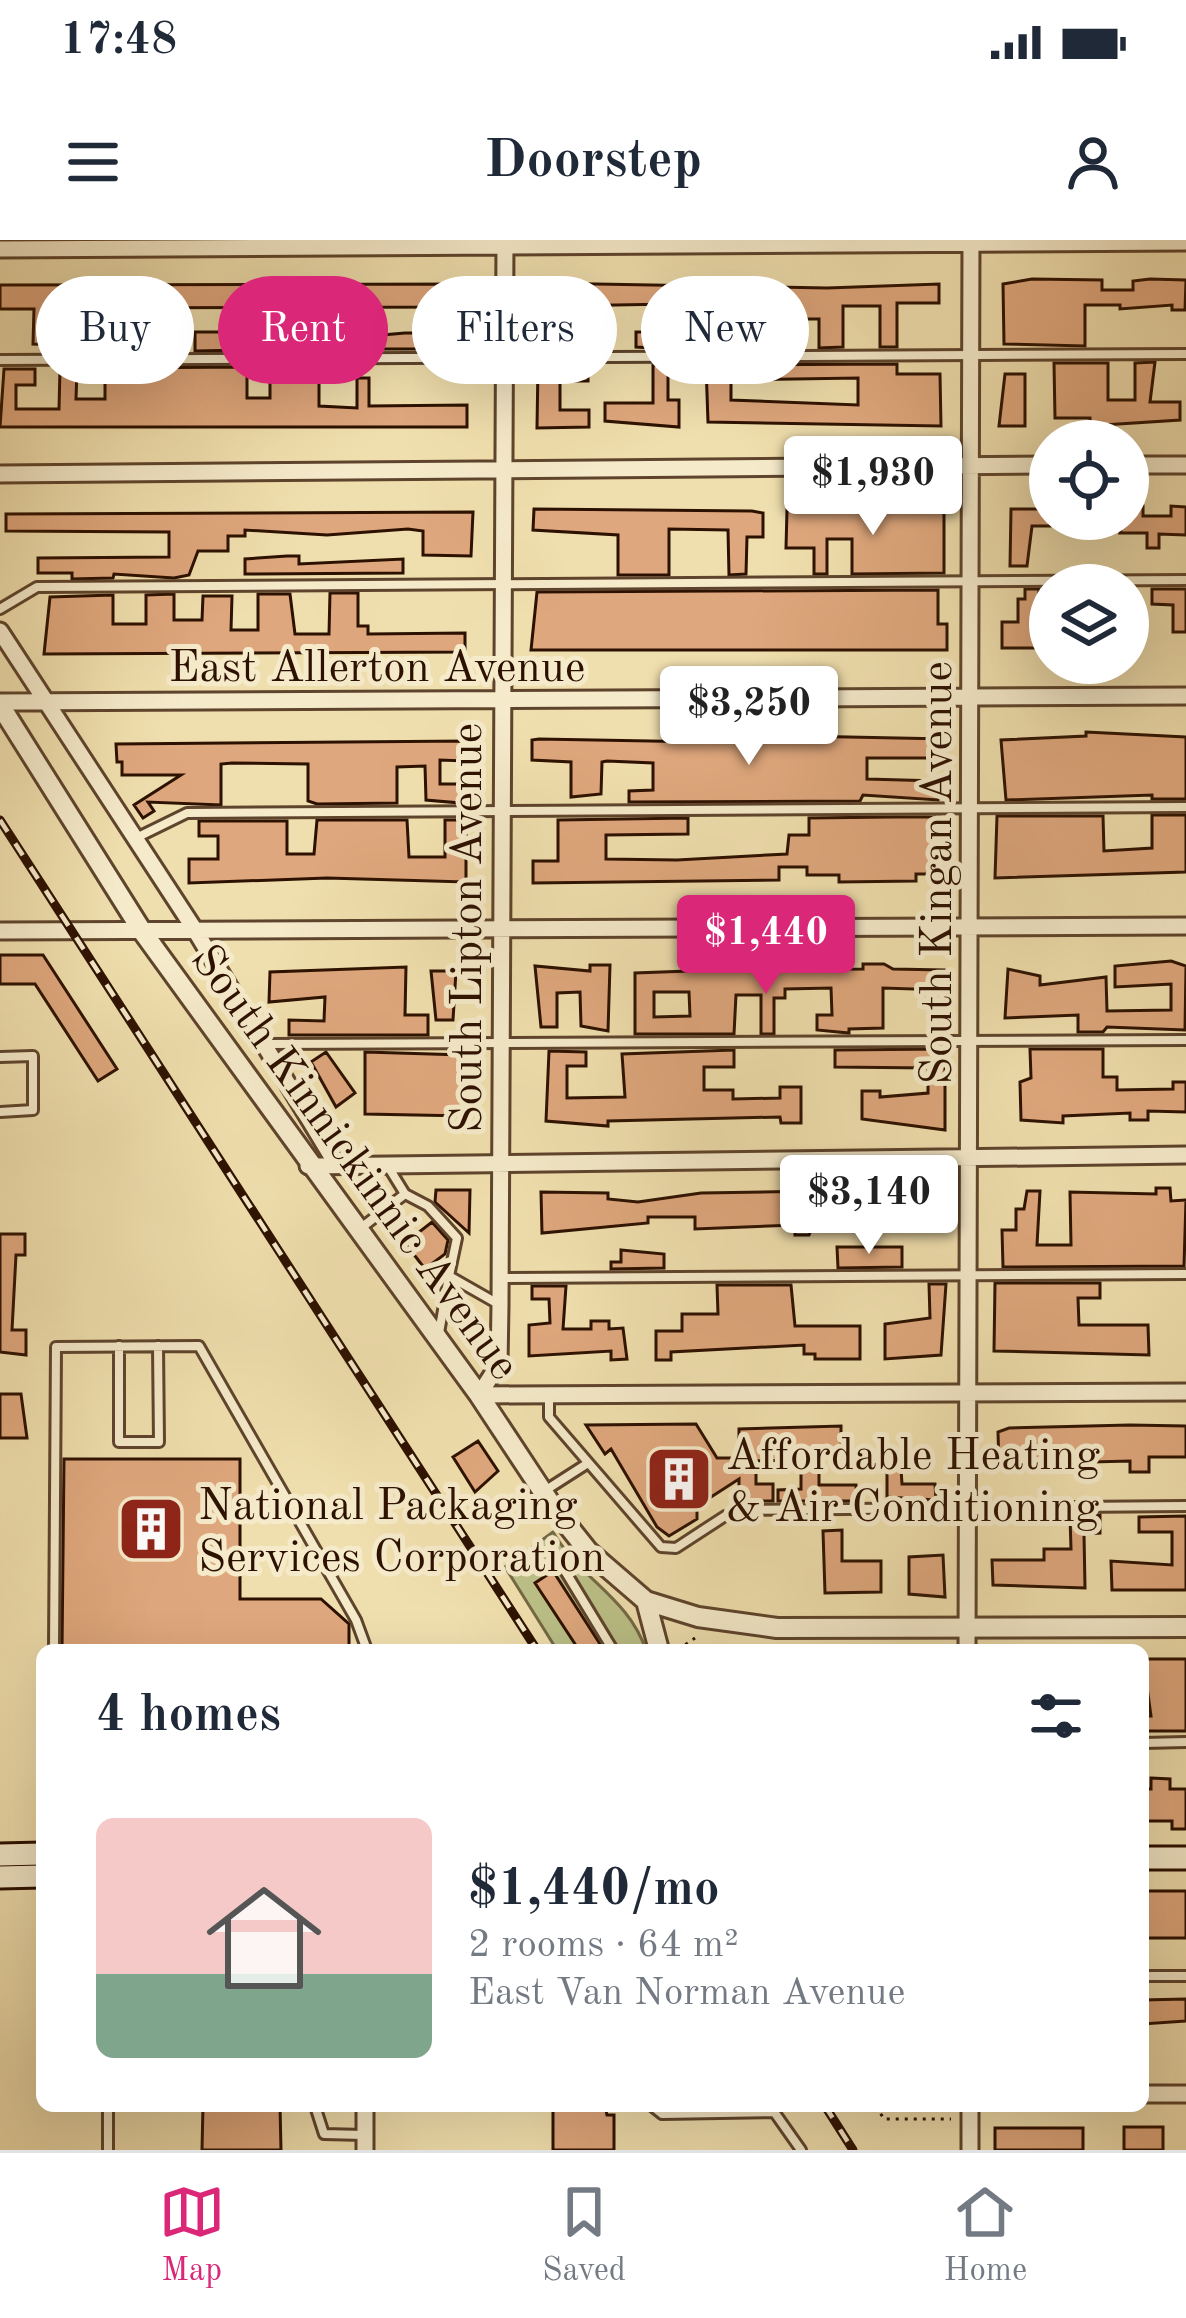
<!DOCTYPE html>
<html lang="en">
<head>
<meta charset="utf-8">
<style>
  :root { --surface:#fff; --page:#f6f6f7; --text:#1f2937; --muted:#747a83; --line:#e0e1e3; --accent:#db2777 }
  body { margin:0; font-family:"Old Standard TT",serif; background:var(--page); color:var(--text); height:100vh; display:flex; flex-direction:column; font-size:45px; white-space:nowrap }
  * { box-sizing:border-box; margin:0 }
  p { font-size:39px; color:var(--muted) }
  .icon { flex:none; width:66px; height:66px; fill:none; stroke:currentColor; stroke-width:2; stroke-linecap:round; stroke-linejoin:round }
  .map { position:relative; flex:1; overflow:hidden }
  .sheet { position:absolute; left:36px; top:1404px; width:1113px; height:468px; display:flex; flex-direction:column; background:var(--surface); border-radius:18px; box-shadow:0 12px 48px #0002 }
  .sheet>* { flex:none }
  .hud { position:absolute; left:36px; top:36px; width:1116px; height:108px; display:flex; gap:24px }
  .controls { position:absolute; left:1029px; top:180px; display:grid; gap:24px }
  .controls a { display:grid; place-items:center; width:120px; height:120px; border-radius:50%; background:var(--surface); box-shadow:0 12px 48px #0002; font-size:60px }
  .price { position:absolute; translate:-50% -102px; padding:0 27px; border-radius:12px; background:#fff; color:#222; font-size:39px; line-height:78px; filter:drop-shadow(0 3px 6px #0008) }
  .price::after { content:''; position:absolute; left:50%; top:72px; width:36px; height:27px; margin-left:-18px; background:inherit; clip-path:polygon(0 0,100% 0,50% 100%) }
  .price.active { background:var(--accent); color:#fff }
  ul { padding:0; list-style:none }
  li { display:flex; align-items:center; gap:36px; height:300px; padding:0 60px }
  li span { display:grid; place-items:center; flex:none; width:336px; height:240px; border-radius:18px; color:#555 }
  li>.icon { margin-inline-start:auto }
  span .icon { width:144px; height:144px; fill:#fffc; stroke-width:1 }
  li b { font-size:51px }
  h2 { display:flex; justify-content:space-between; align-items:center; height:144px; padding:0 60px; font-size:51px }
  .pill { padding:0 42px; border-radius:54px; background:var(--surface); box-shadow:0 12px 48px #0002; font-size:42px; line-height:108px }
  .pill.active { background:var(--accent); color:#fff }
  .status { display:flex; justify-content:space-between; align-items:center; height:84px; padding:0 60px; background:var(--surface); direction:ltr }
  .status svg { height:33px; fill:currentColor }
  header { display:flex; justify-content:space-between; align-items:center; height:156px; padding:0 60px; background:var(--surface); font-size:54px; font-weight:700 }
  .tab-bar { display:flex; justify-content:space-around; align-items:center; height:168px; border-top:3px solid var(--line); background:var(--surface); font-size:33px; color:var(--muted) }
  .tab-bar a { display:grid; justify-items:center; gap:6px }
  .tab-bar .active { color:var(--accent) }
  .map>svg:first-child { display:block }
  .green { fill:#bcc188; stroke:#746944; stroke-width:3 }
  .building { fill:#dfa77d; stroke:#2d1100; stroke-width:3; fill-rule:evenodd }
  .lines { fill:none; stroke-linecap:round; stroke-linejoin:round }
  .service-casing { stroke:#5e442c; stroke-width:14 }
  .minor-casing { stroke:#5e442c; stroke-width:21 }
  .tertiary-casing { stroke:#5e442c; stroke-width:24 }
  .secondary-casing { stroke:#2d1100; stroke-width:27 }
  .path { stroke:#2d1100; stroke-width:3; stroke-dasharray:3 6; stroke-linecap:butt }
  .service { stroke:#f5eaca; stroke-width:8 }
  .minor { stroke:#f5eaca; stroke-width:15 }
  .tertiary { stroke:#f5eaca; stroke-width:18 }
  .secondary { stroke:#f5eaca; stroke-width:21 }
  .rail-casing { stroke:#2d1100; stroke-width:9 }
  .rail { stroke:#f5eaca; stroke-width:4.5; stroke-dasharray:14; stroke-linecap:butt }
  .labels { text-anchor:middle; stroke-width:10; stroke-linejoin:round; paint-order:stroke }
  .street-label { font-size:45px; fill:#2d1100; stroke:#f5eaca }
  .poi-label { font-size:45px; fill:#2d1100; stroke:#f5eaca; text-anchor:start }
</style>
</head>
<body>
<div class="status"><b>17:48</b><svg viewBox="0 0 49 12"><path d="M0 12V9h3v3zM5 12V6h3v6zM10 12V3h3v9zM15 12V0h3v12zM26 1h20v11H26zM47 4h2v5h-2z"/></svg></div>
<header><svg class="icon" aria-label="menu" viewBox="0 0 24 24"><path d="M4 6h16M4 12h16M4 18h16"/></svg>Doorstep<svg class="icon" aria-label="person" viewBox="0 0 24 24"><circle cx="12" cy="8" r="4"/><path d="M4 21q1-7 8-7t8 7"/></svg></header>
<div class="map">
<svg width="1186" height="1910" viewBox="0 0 1186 1910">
  <rect width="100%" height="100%" fill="#f0dfae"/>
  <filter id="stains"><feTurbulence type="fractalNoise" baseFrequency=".00167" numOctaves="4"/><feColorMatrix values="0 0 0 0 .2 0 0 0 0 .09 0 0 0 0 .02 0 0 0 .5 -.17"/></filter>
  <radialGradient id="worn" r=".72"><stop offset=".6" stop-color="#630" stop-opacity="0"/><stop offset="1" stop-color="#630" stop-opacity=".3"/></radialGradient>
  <path class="green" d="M553 1292C581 1340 628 1357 646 1410H557L505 1327Z"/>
  <path class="building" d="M1032 39 1102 40V50H1133V41L1150 39 1186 40 1185 70H1172V65L1120 69V65H1085V106L1004 104 1003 44Z
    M540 43 827 48 939 44V63H897V107H880V66H843V107L819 108V79H791L782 62 752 64V86H722V108H653L636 107V92H670V64L562 66 561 95 588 96V109H544Z
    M470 44V67L71 68V92H101V107L33 104 34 69H0V45Z
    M195 92H346V108L195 111Z
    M405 93H457L456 109H370L371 96Z
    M1155 122 1150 162H1180V180L1103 185 1090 183V178H1055L1054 123H1108V160H1135V123Z
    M897 124V134H940L941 186 708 182 706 125ZM858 138V165L731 160V140Z
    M588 125V141H560V170H589V187L537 188 538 126Z
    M653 125H668V160H679V187L605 181V163H653Z
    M247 127V158H270V127H319V166L357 168V138H369V166L467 165V187H0L4 129H35V145H16V169H59L60 129H77L76 159H105V128Z
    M1005 134H1025V186H999Z
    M1128 266H1143V276H1171V266L1186 267V295L1159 294V308H1147V293H1120Z
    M944 268V333L852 334V299H827V334H814V308H786L787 270Z
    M534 269 752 271 763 273V297H747L746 334 729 335 728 290 669 289V335H618V295L533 290Z
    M1011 269H1050V286H1032L1027 326H1010Z
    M473 272 471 316 423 315V291L408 289 327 295 245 290V296H228V311H198L189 335 174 338 114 334 113 338 72 339V333H38V318L169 317V292L6 291V274Z
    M287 316H299V324L403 319V333L245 334V319Z
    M1025 349H1039L1038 378H1047L1046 408H1002V382H1018V359H1025Z
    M1152 349H1186V392H1173V365L1152 364Z
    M938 350V384H947V410H531L537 352Z
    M330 353H358V386H368V394L465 393V412L44 414 50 357 113 355V384H146V355L174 354V380H202L203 356H232L231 390H258V354H290L295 394H329Z
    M1086 492 1186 497V559H1152V555L1006 560 1001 500 1086 496Z
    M755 495 946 499 945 518H867V539L938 541V560L863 555 860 561 629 562V551L653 550V523L607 521 602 522 601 554 571 557V522L532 520V500L539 499 706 502 755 500Z
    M466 501V521L440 520V544H461V563L426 560 425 526 397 527V563L317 564 308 561V524L232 523 221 524V565L148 562 154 571 143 578 134 565 181 535H122V522H117L116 504Z
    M1152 575H1186V632L995 638 997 576H1103L1104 611 1152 608Z
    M894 577H940L943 634H916V641L839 642V635H807V627H779V640L533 643V621H558V580L688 578V594L606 595V619L677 620 787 614 789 595H809V578Z
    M317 580H407L409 617H445V580H466V642L327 638 189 643V619H218V596H199V581H287V614H314Z
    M0 715H43L117 829 98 841 35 744H0Z
    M1171 721 1186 726 1185 790 1107 787 1103 792H1078V775L1005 778 1008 729 1040 736V745L1106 737 1107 771 1171 770V744L1115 747V726Z
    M689 724H708V730L863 729V724H884L893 729 944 730V750L883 748V788L849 789V793L817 790V775H832L831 748 785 749V758H774V794H761V755H736L734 794H635V733L689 731ZM654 752H689L690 776 654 777Z
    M590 725H610L608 791 581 786 580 752 557 753V787H541L535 726 590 731Z
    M406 727 405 775H428V795H289V780L324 781 325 757 269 762 270 732Z
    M431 731H456L453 780H436Z
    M945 809V890L862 879V851H880V857L928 853V828L835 827V810Z
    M1030 809H1103V837H1117V850L1173 849V842H1186V872L1148 871V880H1130V873L1063 876V883L1021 880 1020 842 1031 838Z
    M734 810V827H704V850H733V859L780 858V847H801V883H781L780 877 608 881V886L546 881 549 811 586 812V826H567V858L625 857 622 814Z
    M326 812 355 853 336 867 311 822Z
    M365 812 463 815 466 876 365 874Z
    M1156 948H1170L1171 961 1186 960 1184 1026 1003 1027 1002 990H1016V969H1024L1027 951H1040L1037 1005H1071L1070 952 1156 954Z
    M436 950H470L469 993 435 962Z
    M815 951V959L864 951H942L945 979 815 981 809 995H795V985L695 989V977H648V983L542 993 541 952 608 953V959L638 962 701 953Z
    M432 982 448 1000 445 1014 425 1029 405 1003Z
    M0 994H25V1015H16L12 1090H26V1115L0 1112Z
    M837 1007H902V1027L838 1028Z
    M621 1010 664 1014V1028L611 1029V1022H621Z
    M995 1043H1100V1058H1078L1079 1085H1148L1149 1115 994 1111Z
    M929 1044H946L941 1115 885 1119V1084L930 1078Z
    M717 1045H791L795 1086H860V1119H815V1114H804V1105L671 1112V1120H656V1091H682V1074H718Z
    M532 1046H566L563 1089H591V1081H609V1089L623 1088 627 1119 611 1120V1111L529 1116V1085L550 1083 549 1059H532Z
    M0 1154H21L27 1198H0Z
    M696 1184 717 1218H739V1189L841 1186V1212H819V1245H856L857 1261H778V1250L801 1249V1220L756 1221V1244H773V1261H739V1239L697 1266V1279L669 1296 657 1287 611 1209 605 1214 586 1185Z
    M1130 1185 1186 1186V1217H1149V1232H1130V1221L1092 1222V1213H1064V1224L999 1226 998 1192 1009 1188Z
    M478 1201 498 1231 475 1252 453 1217Z
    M64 1219H240V1359H321L349 1384V1410H62Z
    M901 1229 902 1244H935L936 1260 887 1257V1230Z
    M1100 1275V1293L1084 1294 1085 1348 993 1345 992 1320H1044V1309H1071L1070 1277Z
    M1186 1276V1350H1112L1111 1321 1172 1325V1292H1139V1277Z
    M842 1290V1321H881V1352L825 1353 823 1291Z
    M943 1315 945 1357 909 1354V1317Z
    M553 1331 600 1404 590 1410H579L535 1343Z
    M1143 1419H1186V1491H1143V1476H1151Z
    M1151 1538 1170 1539V1549H1186V1589H1172V1581H1143V1549H1151Z
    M1143 1651H1186V1698H1143Z
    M1186 1759V1781L1143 1784V1760Z
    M203 1866H280L281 1910H202Z
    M605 1866 607 1875H614V1910H553V1868Z
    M1124 1887H1163V1910H1124Z
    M995 1888H1083V1910H995Z"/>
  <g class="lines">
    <g class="service-casing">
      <path id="service" d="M0 120 1186 114
        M0 369 37 347 1186 340
        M136 598 187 573 1186 567
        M268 804 1186 800
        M0 817 33 816V870L0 872
        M405 954 428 966 457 998 449 1036
        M361 988 405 954 389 928
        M502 1038 1186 1034
        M439 1093 449 1036 500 1065
        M119 1106V1202H159L158 1106
        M549 1157V1177L661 1307 676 1308 725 1276
        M546 1250 585 1225
        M733 1270 1186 1266
        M581 1305 559 1321 613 1410
        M54 1410 56 1107 199 1106 356 1380 367 1410
        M1143 1503 1186 1502
        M1143 1736H1186
        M108 1866V1910
        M315 1866 324 1894 364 1895
        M652 1866 662 1874 773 1872
        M770 1866 801 1910"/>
    </g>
    <g class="minor-casing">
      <path id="minor" d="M0 9 1186 2
        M1128 225H1186
        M0 234 1050 225
        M0 391 195 690 335 922
        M0 462 1186 456
        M0 691 1186 686
        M308 926 1186 915
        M479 1155 499 1124 500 1065 505 0
        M479 1155 1186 1152
        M967 1410 971 0
        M1143 1854H1186
        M365 1866V1910
        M970 1866V1910"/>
    </g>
    <g class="tertiary-casing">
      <path id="tertiary" d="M0 465 142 691 479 1155 553 1267 588 1311 646 1361 698 1377 777 1388 1186 1387
        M646 1361 659 1410"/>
    </g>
    <g class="secondary-casing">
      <path id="secondary" d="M0 1615 42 1614
        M1143 1618H1186
        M0 1637 42 1636"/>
    </g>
    <path class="path" d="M678 1410 695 1398
      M876 1866 884 1879H951"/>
    <use href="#service" class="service"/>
    <use href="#minor" class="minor"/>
    <use href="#tertiary" class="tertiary"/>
    <use href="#secondary" class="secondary"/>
    <g class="rail-casing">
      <path id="rail" d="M0 580 537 1410
        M825 1866 853 1910"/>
    </g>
    <use href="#rail" class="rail"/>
  </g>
  <defs>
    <g id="building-square" transform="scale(3.45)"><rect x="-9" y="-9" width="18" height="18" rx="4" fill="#8f2418" stroke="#f5eaca"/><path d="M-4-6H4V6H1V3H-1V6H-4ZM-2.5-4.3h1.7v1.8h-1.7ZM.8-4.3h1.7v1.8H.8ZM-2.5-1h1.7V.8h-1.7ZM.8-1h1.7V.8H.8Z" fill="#fff"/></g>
  </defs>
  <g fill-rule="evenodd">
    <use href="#building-square" x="679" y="1239"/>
    <use href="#building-square" x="151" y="1289"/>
  </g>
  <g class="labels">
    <g class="street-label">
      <text x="377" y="441">East Allerton Avenue</text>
      <text transform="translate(935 633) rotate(-90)" y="16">South Kingan Avenue</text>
      <text transform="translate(465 688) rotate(-90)" y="16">South Lipton Avenue</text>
      <text transform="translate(357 921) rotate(54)" y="16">South Kinnickinnic Avenue</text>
    </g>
    <g class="poi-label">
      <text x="726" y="1229">Affordable Heating<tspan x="726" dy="52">&amp; Air Conditioning</tspan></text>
      <text x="198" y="1279">National Packaging<tspan x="198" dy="52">Services Corporation</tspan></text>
    </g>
  </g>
  <rect width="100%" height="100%" filter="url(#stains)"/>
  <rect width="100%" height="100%" fill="url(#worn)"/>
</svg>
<div class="controls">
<a><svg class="icon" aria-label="locate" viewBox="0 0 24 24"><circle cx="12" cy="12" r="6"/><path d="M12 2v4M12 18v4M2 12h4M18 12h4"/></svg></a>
<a><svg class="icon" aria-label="layers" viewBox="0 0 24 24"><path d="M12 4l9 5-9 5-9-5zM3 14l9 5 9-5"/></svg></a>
</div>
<b class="price" style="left:873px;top:298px">$1,930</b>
<b class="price" style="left:749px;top:528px">$3,250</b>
<b class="price active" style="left:766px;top:757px">$1,440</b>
<b class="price" style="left:869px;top:1017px">$3,140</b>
<div class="hud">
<a class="pill">Buy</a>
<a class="pill active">Rent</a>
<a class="pill">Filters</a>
<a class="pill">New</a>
</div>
<section class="sheet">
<h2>4 homes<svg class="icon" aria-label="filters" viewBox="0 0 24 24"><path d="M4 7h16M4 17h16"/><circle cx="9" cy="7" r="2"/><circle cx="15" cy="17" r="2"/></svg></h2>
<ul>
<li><span style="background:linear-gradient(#f6c9c9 65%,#7fa58c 0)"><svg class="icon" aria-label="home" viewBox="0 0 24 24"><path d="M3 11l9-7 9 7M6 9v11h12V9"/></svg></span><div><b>$1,440/mo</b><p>2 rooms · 64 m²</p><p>East Van Norman Avenue</p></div></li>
</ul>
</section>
</div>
<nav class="tab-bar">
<a class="active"><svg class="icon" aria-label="map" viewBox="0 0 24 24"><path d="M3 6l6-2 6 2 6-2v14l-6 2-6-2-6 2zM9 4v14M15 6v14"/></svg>Map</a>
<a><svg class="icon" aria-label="saved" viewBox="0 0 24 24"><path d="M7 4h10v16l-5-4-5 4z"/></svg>Saved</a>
<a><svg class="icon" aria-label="home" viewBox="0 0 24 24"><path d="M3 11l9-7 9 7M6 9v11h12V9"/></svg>Home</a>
</nav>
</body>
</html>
